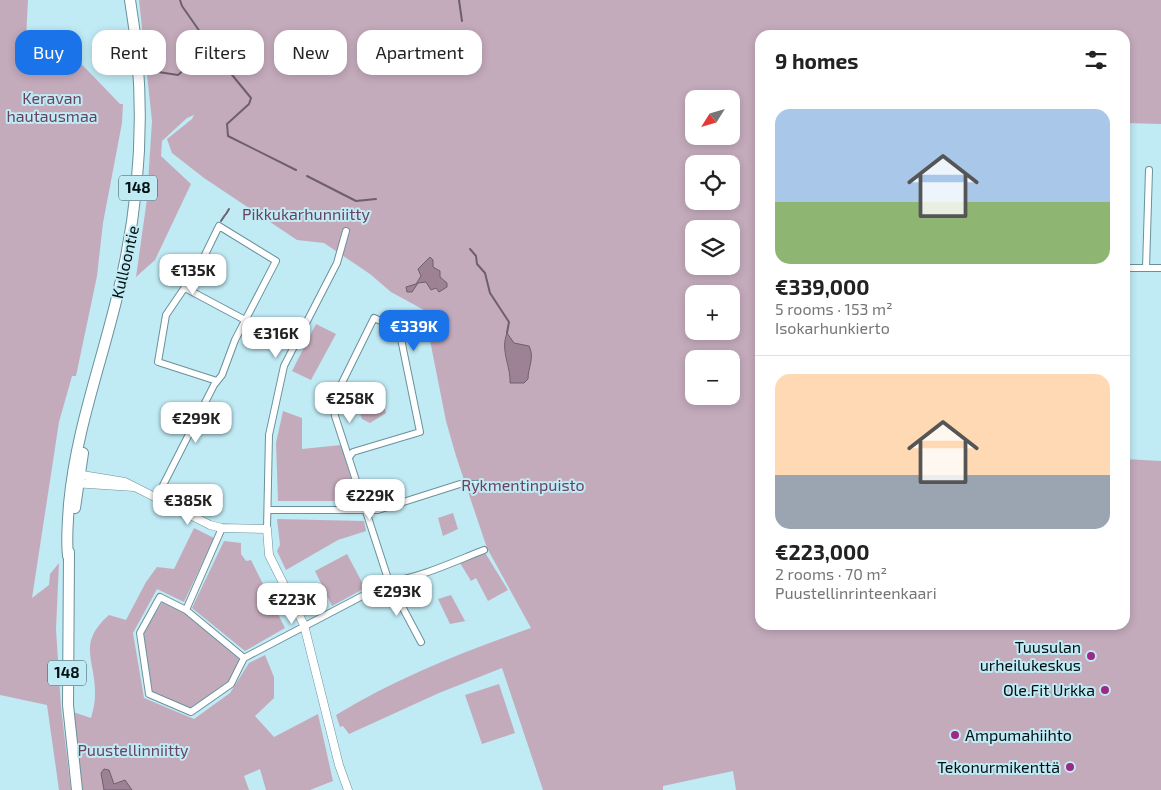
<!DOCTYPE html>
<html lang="en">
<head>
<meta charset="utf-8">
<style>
  :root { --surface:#fff; --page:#f2f2f2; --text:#222; --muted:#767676; --line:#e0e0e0; --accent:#1a73e8 }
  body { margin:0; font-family:"Exo 2",sans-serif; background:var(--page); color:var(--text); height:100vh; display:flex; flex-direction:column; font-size:19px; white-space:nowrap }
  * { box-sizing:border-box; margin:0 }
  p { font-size:16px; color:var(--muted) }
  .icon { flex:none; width:28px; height:28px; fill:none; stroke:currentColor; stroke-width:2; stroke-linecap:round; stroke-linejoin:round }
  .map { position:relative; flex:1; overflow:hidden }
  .panel { position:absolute; left:755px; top:30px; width:375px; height:600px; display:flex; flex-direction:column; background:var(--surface); border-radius:15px; box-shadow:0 2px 8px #0003 }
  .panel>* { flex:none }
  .hud { position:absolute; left:15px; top:30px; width:475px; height:45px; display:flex; gap:10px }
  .needle { width:32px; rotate:233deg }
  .buttons { position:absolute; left:685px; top:90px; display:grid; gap:10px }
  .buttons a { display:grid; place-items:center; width:55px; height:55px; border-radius:10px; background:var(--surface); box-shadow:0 2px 8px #0003; font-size:25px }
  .price { position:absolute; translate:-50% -42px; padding:0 11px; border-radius:10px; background:#fff; color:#222; font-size:16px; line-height:32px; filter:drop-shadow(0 1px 2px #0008) }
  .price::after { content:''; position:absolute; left:50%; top:30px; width:15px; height:11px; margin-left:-8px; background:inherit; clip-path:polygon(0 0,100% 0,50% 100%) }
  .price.selected { background:var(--accent); color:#fff }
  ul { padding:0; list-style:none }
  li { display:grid; align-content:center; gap:10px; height:265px; padding:0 20px }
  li+li { border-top:1px solid var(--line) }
  li span { display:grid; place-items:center; height:155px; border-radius:15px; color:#555 }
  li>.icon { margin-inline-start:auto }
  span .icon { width:90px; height:90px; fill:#fffc; stroke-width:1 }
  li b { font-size:21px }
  h2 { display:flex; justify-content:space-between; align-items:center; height:60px; padding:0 20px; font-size:21px }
  .pill { padding:0 18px; border-radius:15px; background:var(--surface); box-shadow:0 2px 8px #0003; font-size:18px; line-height:45px }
  .pill.selected { background:var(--accent); color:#fff }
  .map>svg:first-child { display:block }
  .green { fill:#c4abbc; fill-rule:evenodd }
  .water { fill:#9d8195; stroke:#6e5f6e }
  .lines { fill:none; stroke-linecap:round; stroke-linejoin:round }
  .stream { stroke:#6e5f6e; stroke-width:2 }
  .minor-casing { stroke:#6a919b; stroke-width:8 }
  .tertiary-casing { stroke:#6a919b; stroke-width:9 }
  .primary-casing { stroke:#6a919b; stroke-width:12 }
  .minor { stroke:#fff; stroke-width:6 }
  .tertiary { stroke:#fff; stroke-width:8 }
  .primary { stroke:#fff; stroke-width:10 }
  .poi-dot { fill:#9c2986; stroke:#c0eaf4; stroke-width:2 }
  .labels { text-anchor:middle; stroke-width:4; stroke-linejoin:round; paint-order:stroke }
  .shield { fill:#c0eaf4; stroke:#3b5156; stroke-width:1 }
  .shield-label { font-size:15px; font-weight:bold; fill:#021013 }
  .park-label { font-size:16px; fill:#6c4261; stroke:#c0eaf4 }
  .street-label { font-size:16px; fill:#021013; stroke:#c0eaf4 }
  .poi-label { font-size:16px; fill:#021013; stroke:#c0eaf4; text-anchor:end }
</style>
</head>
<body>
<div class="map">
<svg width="1161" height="790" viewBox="0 0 1161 790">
  <rect width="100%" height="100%" fill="#c0eaf4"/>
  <path class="green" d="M0 0H28L26 38 65 47 120 104H123L122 123 103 223 97 276 76 376H72L59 422 32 598 49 585 50 574 59 563 56 629 61 707 71 790H59L47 705 0 695Z
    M139 0H1161V124L1125 123V35H760V625H1125V459L1161 461V790H736L733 771 663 786V790H543L502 668 439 693 349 734 343 726 340 727 336 715C398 677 463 652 531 628L487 548 456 456 446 421 424 310 391 292 370 274 324 243 297 240 204 178 172 153 167 139 192 119 194 115 187 118 162 141 161 156 191 184 155 260 136 277 147 199 152 121ZM694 99H731V136H694ZM694 164H731V201H694ZM694 229H731V266H694ZM694 294H731V331H694ZM694 359H731V396H694Z
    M316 324 336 334 311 380 292 371Z
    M364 385 375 391 377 400 382 399 386 413 370 423 362 419 355 399Z
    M283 411 302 418V449L341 445 358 501H278L276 443Z
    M453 513 458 529 443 536 438 518Z
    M277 519 364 521 366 531 338 540 286 570 277 551 280 545Z
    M194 528 214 538 184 602 157 589 133 633 144 698 194 719 230 693 249 663 265 655 274 677V698L255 716 274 737 318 714 333 781 310 790H266L260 769 244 776 249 790H81L73 712 91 718C93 711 95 703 95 695 96 660 76 644 109 615L126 620 146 582 157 567 174 569Z
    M224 541 241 543V554L246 561 251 560 285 628 245 651 192 608Z
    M484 551 508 590 488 601 476 578 471 581 460 563Z
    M347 554 365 588 332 606 315 571Z
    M451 595 465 621 471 620 450 624 438 599Z
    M163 601 185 612 240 659 228 683 192 709 151 692 143 633Z
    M499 684 515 733 482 744 465 695Z"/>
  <path class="water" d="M430 257 433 260V267L440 271V277L447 283V287L439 292 436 288 431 290 426 282 418 283 412 292H407L406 287 416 284 421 276 418 269Z
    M507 333 514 343 529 346C535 358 528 367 528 379L524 383H510C511 366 500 351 507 333Z
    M104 769 109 770 114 784 125 780 132 790H104L101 773Z"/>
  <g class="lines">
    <path class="stream" d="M180 0 182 6 219 59 251 98 249 104 227 124 228 136 296 170
      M459 0 462 21
      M145 70 178 75 209 47
      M307 176 356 201 376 199
      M226 214 229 209
      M221 221 225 215
      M470 249 476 256 477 264 485 273 490 293 509 322 507 333"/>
    <g class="minor-casing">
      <path id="minor" d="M1125 268H1161
        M1146 268 1149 170
        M185 288 245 320
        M157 497 214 385 222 375 235 340 276 261 219 226 200 265 166 315 158 362 217 381
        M269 510H378L460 484H482
        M267 529 269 435 284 366 337 263 346 231
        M186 610 222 528
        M421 642 389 582C422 577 453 562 484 550
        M244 658 231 684 191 712 149 694 140 633 160 597 186 610 244 658 389 582 335 416 333 401 374 318 399 329 420 432 353 452 350 456"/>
    </g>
    <g class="tertiary-casing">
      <path id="tertiary" d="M76 474 125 482 210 525 222 528 267 529 269 555 304 625 339 765 348 790
        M73 483 134 487"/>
    </g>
    <g class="primary-casing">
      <path id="primary" d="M75 508 83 453
        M69 552 68 705 77 790
        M68 556C66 539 68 521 69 504 76 430 101 365 118 293 142 195 147 100 130 0"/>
    </g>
    <use href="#minor" class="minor"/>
    <use href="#tertiary" class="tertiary"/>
    <use href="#primary" class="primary"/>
  </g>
  <g class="poi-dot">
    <circle cx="1091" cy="656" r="5"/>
    <circle cx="1105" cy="690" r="5"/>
    <circle cx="955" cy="735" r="5"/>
    <circle cx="1070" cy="767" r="5"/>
  </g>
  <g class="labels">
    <g class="shield">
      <rect x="119" y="175.5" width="38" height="25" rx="4"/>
      <rect x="48" y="660.5" width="38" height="25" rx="4"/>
    </g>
    <g class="shield-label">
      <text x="138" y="193">148</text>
      <text x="67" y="678">148</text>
    </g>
    <g class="park-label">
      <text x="52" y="104">Keravan<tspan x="52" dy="18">hautausmaa</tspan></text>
      <text x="306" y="220">Pikkukarhunniitty</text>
      <text x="523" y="491">Rykmentinpuisto</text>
      <text x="133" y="756">Puustellinniitty</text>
    </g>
    <g class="street-label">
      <text transform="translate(125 262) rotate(-77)" y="6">Kulloontie</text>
    </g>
    <g class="poi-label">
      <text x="1081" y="653">Tuusulan<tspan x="1081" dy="18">urheilukeskus</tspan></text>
      <text x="1095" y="696">Ole.Fit Urkka</text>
      <text x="965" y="741" text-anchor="start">Ampumahiihto</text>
      <text x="1060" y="773">Tekonurmikenttä</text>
    </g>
  </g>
</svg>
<div class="buttons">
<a><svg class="needle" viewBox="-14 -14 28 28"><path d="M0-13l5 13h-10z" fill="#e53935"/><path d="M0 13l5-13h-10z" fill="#767676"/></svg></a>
<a><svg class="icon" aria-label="locate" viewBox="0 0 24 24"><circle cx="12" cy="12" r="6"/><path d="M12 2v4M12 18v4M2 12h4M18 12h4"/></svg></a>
<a><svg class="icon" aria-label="layers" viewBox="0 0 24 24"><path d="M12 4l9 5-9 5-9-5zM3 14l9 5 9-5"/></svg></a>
<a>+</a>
<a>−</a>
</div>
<b class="price" style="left:193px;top:296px">€135K</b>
<b class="price selected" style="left:414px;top:352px">€339K</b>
<b class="price" style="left:276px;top:359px">€316K</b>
<b class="price" style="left:350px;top:424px">€258K</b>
<b class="price" style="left:196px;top:444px">€299K</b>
<b class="price" style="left:370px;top:521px">€229K</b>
<b class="price" style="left:188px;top:526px">€385K</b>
<b class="price" style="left:397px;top:617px">€293K</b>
<b class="price" style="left:292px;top:625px">€223K</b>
<div class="hud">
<a class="pill selected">Buy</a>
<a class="pill">Rent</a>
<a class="pill">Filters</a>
<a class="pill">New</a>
<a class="pill">Apartment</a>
</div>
<section class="panel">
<h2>9 homes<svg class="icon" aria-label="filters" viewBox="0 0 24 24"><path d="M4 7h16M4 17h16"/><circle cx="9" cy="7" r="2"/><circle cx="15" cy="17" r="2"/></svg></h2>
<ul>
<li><span style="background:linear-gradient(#a9c7e8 60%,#8fb573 0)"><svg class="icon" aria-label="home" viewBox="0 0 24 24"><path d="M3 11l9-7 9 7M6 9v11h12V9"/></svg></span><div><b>€339,000</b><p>5 rooms · 153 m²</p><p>Isokarhunkierto</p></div></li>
<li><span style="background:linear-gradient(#ffd9b3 65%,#9aa5b1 0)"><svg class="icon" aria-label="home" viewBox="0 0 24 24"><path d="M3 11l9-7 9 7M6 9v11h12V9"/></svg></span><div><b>€223,000</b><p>2 rooms · 70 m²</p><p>Puustellinrinteenkaari</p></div></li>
</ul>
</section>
</div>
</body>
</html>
